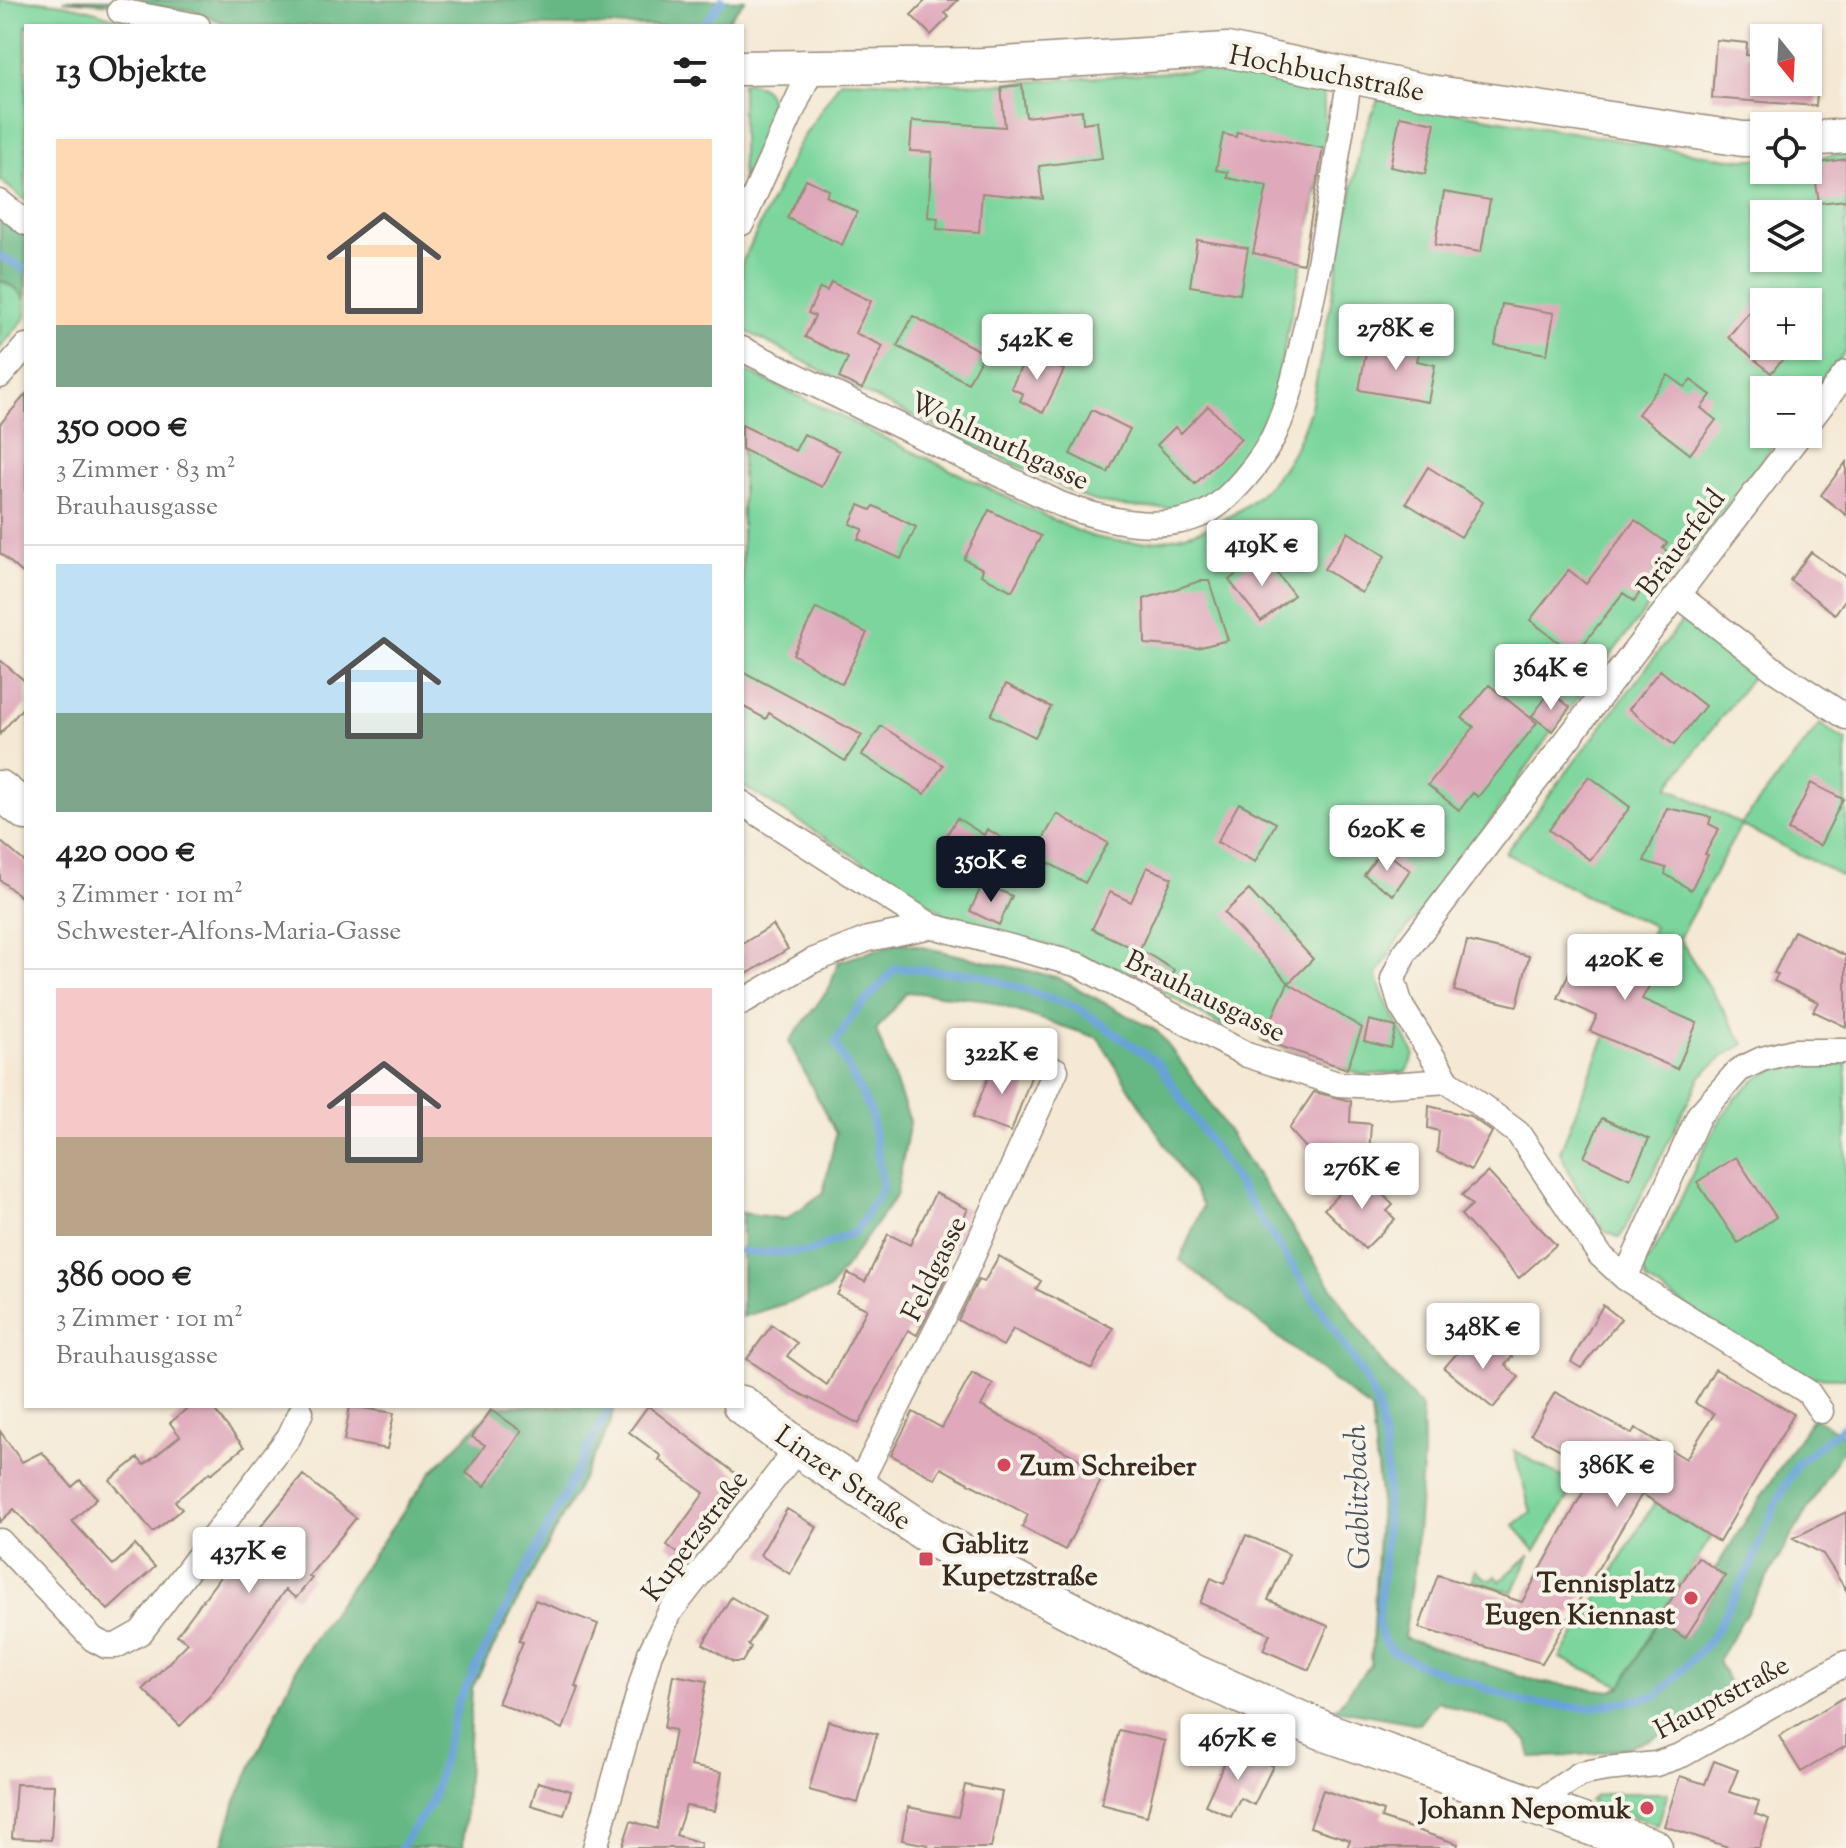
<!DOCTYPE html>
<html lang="de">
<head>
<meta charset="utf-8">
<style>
  :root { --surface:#fff; --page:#f6f6f6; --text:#222; --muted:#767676; --line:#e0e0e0; --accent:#111827 }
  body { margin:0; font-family:"Sorts Mill Goudy",serif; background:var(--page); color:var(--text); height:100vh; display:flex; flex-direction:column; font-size:30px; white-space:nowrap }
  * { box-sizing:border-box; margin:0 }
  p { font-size:26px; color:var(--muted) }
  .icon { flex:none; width:44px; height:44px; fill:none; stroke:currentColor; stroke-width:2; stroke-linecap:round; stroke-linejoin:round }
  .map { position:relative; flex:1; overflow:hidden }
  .panel { position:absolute; left:24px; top:24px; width:720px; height:1384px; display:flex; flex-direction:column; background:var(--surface); border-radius:0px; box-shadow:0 2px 6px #0004 }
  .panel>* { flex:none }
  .needle { width:52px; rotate:162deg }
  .tools { position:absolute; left:1750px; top:24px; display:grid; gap:16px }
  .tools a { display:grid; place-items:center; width:72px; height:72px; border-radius:0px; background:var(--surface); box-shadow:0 2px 6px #0004; font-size:40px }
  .price { position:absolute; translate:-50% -68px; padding:0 18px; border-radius:8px; background:#fff; color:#222; font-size:26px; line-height:52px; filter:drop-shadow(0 2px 4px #0008) }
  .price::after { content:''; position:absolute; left:50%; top:48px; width:24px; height:18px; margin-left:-12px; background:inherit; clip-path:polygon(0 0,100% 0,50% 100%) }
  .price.on { background:var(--accent); color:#fff }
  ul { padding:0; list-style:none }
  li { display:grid; align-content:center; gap:16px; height:424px; padding:0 32px }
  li+li { border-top:2px solid var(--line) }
  li span { display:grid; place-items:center; height:248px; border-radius:0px; color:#555 }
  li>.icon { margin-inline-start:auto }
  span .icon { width:144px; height:144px; fill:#fffc; stroke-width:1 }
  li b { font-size:34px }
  h2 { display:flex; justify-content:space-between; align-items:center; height:96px; padding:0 32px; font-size:34px }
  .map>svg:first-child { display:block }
  .green { fill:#7cd69c; stroke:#5c805d; stroke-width:2; fill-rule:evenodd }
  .forest { fill:#65b784; stroke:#507051; stroke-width:2 }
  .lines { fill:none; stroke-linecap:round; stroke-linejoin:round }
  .stream { stroke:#68a2d8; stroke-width:8 }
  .building { fill:#dfa9bb }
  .street-casing { stroke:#988a7a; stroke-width:27 }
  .secondary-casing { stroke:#988a7a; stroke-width:37 }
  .primary-casing { stroke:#988a7a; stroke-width:41 }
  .street { stroke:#fff; stroke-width:24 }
  .secondary { stroke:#fff; stroke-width:34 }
  .primary { stroke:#fff; stroke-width:38 }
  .poi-dot { fill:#d1495b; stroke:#f7f3e8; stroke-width:3 }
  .labels { text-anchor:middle; stroke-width:8; stroke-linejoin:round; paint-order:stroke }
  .street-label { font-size:28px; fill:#3b2a1e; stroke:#f7f3e8 }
  .poi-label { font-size:28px; font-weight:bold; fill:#3b2a1e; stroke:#f7f3e8; text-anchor:start }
  .water-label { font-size:30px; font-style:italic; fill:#4b545f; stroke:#f7f3e8 }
</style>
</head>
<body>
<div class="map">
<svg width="1846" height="1848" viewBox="0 0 1846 1848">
  <rect width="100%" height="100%" fill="#f7f3e8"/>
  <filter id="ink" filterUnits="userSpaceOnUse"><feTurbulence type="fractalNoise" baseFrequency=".0125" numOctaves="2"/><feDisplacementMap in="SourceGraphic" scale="16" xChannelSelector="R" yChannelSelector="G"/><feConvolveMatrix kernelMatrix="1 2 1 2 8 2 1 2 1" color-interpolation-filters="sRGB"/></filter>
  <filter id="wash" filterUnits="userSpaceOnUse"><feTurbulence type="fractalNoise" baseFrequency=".006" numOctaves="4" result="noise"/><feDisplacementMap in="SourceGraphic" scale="32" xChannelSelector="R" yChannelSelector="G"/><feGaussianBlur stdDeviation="1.8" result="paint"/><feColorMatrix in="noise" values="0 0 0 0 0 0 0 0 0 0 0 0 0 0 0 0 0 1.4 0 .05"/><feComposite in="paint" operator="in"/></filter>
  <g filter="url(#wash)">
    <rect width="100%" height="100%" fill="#f5e9d5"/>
    <path class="green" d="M0 0C53 0 85 5 134 26H26V201L0 180Z
      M1230 68 1323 87 1326 148 1273 400C1260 437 1236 479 1201 499 1181 510 1156 509 1134 507 1117 506 1101 504 1085 498L864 393 742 329V263L798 145 841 80 993 84Z
      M742 83C800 80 754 158 742 181Z
      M1378 99 1729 159H1764V170H1808V159L1846 153V351L1808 400V390H1764V434H1782L1552 731 1474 844 1395 944 1377 975C1383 1005 1401 1027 1414 1054L1411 1064 1405 1072 1364 1075 1261 1040 1264 1035 1260 1033 1261 1017 1238 1007 1227 1029 1162 991 1068 950 963 925 742 785V369C812 402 881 437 951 470 984 486 1016 502 1050 518 1064 525 1078 532 1094 537 1167 555 1251 523 1290 457 1299 442 1305 424 1311 407L1362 139ZM1764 214H1808V258H1764ZM1764 302H1808V346H1764Z
      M0 280 17 289 26 300V317L0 348Z
      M1683 620 1755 673 1668 787 1741 824 1820 724 1846 741V878L1741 825 1679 938 1744 1044 1724 1056 1701 1076 1620 1238 1604 1231 1577 1188 1560 1152 1596 1059 1654 926 1588 897 1505 853Z
      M1846 1064V1378L1799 1377 1647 1281 1643 1266C1688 1211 1706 1098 1773 1070 1787 1065 1829 1066 1846 1064Z
      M1514 1451 1574 1484V1488L1535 1551 1514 1525 1531 1512Z
      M1655 1502 1711 1537 1658 1620 1622 1686 1560 1658Z
      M1530 1555 1513 1592 1473 1581 1475 1570 1485 1578 1492 1580 1496 1576 1500 1581Z
      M1607 1793H1668L1658 1825 1589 1801 1595 1796Z"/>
    <path class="forest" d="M63 0H745L723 26H232L191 10Z
      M0 215 26 236V300L17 289 0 280Z
      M900 942 1056 977 1157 1031 1193 1078 1381 1362 1422 1408 1423 1455 1414 1571 1404 1638 1543 1683 1612 1691 1622 1686 1658 1620 1685 1637 1725 1577 1715 1569 1808 1424 1814 1418 1846 1436V1444L1718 1661 1734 1693C1704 1711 1674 1731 1641 1743 1608 1755 1566 1756 1531 1758L1527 1741 1510 1727 1437 1701 1419 1724 1335 1709 1371 1664 1380 1496 1371 1410 1180 1260 1203 1205 1098 1038 981 999 907 992 876 1030 910 1121 896 1196 829 1290 742 1317V1213L786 1219 823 1193 836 1134 789 1042 830 987 838 962Z
      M496 1406H615L610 1426 472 1688 463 1848H222L236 1801 303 1654 432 1471Z"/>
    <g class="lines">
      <path class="stream" d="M702 26 722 0
        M0 256 26 270
        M742 1251 747 1253 808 1252 855 1232 883 1188 871 1113 835 1042 853 1015 896 968 977 974 1076 1007 1158 1063 1355 1361C1362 1375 1373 1391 1377 1406 1396 1475 1384 1552 1378 1623L1382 1638 1392 1651 1424 1666 1527 1703 1589 1708 1657 1696 1711 1639 1750 1567 1777 1501 1798 1463 1846 1424
        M401 1848 432 1801 458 1702 610 1406"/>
    </g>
    <g id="blocks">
      <path class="building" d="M926 0H958L945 13 949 17 931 35 911 15Z
        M1716 40 1747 43 1746 55 1764 56V82H1818L1816 106 1712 98Z
        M1022 85 1026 117 1082 110 1083 123 1097 121 1102 158 1039 166 1043 199 982 193 979 232 937 229 938 218 928 217 932 152 910 151 912 121 1005 127 1001 87Z
        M1400 116 1435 123 1425 174 1390 167Z
        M1237 132 1323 148 1303 264 1253 253 1267 186 1227 178 1228 172 1216 170 1223 134 1236 137Z
        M1846 159V200L1819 203 1813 164Z
        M806 179 829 190 826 196 857 212 842 245 787 218Z
        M1444 192 1490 200 1481 252 1435 245Z
        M1197 240 1248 248 1240 294 1190 286Z
        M831 282 871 301 855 333 883 346 862 389 839 378 848 358 805 337 815 316 808 313 820 288 827 291Z
        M1764 294V346H1794L1771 373 1728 337Z
        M1502 304 1554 313 1547 354 1495 345Z
        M913 316 984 353 968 383 897 346Z
        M1368 341 1419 350 1417 361 1435 365 1428 402 1359 390Z
        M1028 352 1064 370 1043 413 1020 401 1023 394 1011 388Z
        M1668 375 1685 387 1691 380 1711 395 1701 408 1716 420 1690 454 1638 414Z
        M26 394V576L0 553V424Z
        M1208 406 1241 439 1195 484 1157 445 1175 427 1181 433Z
        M1092 410 1130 429 1108 473 1070 454Z
        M742 425 795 451 804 434 839 451 822 487 742 449Z
        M1846 462V515L1821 495Z
        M1428 467 1483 502 1461 537 1406 503Z
        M859 505 871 510 874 506 916 527 901 559 858 539 863 529 850 524Z
        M989 510 1041 536 1012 591 981 575 983 569 964 559Z
        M1635 520 1667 543 1663 548 1668 552 1634 601 1623 593 1575 655 1530 620 1569 570 1586 584Z
        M1348 532 1385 556 1362 593 1324 569Z
        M1811 552 1846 577V598L1835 614 1790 580Z
        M1262 554 1294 595 1261 621 1229 580Z
        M1200 581H1209L1228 640 1197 648 1145 644 1144 599Z
        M816 608 867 633 842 684 793 654Z
        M0 660 26 682V704L0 734Z
        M1660 670 1705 706 1674 745 1629 709Z
        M742 671 862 735 845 761 769 713 766 719 742 706Z
        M1006 684 1051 707 1035 737 991 715Z
        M1489 685 1537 723 1478 797 1473 793 1459 810 1428 785 1474 727 1462 718Z
        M1550 692 1570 707 1552 731 1532 716Z
        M881 726 943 765 925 794 862 755Z
        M1589 776 1630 807 1590 860 1549 830Z
        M1811 783 1843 799 1820 846 1788 830Z
        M1239 803 1276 823 1255 862 1217 842Z
        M1667 808 1711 817 1709 824 1719 829 1705 854 1708 855 1691 890 1665 874 1666 868 1644 861Z
        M1057 814 1108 843 1085 883 1034 855Z
        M957 818 984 835 987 829 1007 841 983 880 944 857 951 846 943 841Z
        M0 841 26 863V901L0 880Z
        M1382 850 1410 870 1393 895 1364 875Z
        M1147 867 1172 878 1139 951 1092 929 1110 892 1131 902Z
        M983 883 1012 896 999 925 970 911Z
        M1249 890 1313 959 1289 983 1224 913Z
        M773 925 788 949 742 977V944Z
        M1794 931 1846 956V1027L1813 1011 1818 1002 1774 981 1778 974 1774 973Z
        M1586 934 1660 967 1642 999 1697 1023 1677 1069 1590 1031 1597 1016 1558 998Z
        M1467 941 1529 956 1517 1006 1454 991Z
        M1146 953 1174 970 1162 991 1133 976Z
        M1288 983 1362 1028 1347 1069 1262 1040Z
        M1369 1020 1396 1027 1391 1048 1364 1041Z
        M995 1060 1032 1074 1011 1132 972 1118Z
        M1314 1092 1351 1101 1350 1122 1371 1124 1368 1170 1324 1168 1289 1129Z
        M1429 1106 1470 1116 1492 1132 1471 1170 1437 1152 1439 1131 1428 1128Z
        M1602 1118 1649 1139 1630 1179 1584 1157Z
        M1736 1157 1776 1217 1738 1243 1697 1182Z
        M1361 1172 1393 1205 1387 1211 1395 1219 1365 1249 1324 1209Z
        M1488 1172 1556 1245 1519 1278 1461 1215 1472 1205 1462 1195Z
        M935 1193 968 1209 962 1221 966 1222 946 1263 952 1266 917 1335 908 1330 859 1424 793 1390 747 1359 772 1325 797 1343 787 1356 827 1385 867 1309 837 1295 848 1273 865 1282 888 1234 910 1245Z
        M999 1256 1041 1281 1036 1289 1113 1328 1092 1369 1013 1329 1003 1346 958 1320 978 1280 984 1282Z
        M1603 1305 1621 1319 1581 1368 1571 1362Z
        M1469 1339 1482 1351 1492 1340 1512 1357 1505 1365 1519 1377 1493 1408 1444 1368Z
        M1715 1369 1794 1414 1719 1542 1642 1494 1542 1663 1419 1628 1438 1575 1522 1602 1549 1554 1596 1469 1531 1434 1555 1392 1632 1434 1635 1428 1686 1459 1714 1414 1695 1403Z
        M972 1373 993 1384 981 1406 1105 1473 1065 1550 1022 1527 1028 1515 941 1468 935 1479 891 1455 913 1412 942 1428Z
        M190 1406H211L244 1447 211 1474 210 1472 175 1501 182 1509 153 1532 110 1480 138 1458 144 1465 180 1436 170 1423Z
        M350 1406 394 1413 387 1449 344 1441Z
        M648 1406 744 1480 686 1559 667 1545 704 1493 659 1460 661 1456 629 1432Z
        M491 1410 522 1431 485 1486 466 1473 485 1445 472 1437Z
        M0 1431 22 1462 42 1452 72 1487 80 1480 97 1498 72 1521 113 1565 135 1545 155 1567 108 1610 14 1509 0 1522Z
        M303 1475 356 1518 309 1576 312 1578 296 1598 285 1590 209 1697 180 1726 143 1689 188 1643 177 1635 252 1534 254 1535Z
        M787 1509 817 1527 790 1574 760 1555Z
        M1846 1512V1590L1823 1554 1793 1538Z
        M1246 1535 1289 1554 1268 1600 1328 1626 1309 1670 1263 1650 1270 1634 1200 1603 1211 1578 1224 1584Z
        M1698 1557 1725 1576 1685 1638 1658 1620Z
        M731 1597 765 1617 748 1645 751 1647 742 1662H733L703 1644Z
        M535 1600 598 1624 575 1686 579 1688 563 1729 498 1703 523 1642 519 1641Z
        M673 1675 707 1681 690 1766 722 1772 715 1811 686 1806 676 1835 701 1843 700 1848H622L631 1821 657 1829 675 1730 664 1728Z
        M1846 1696V1746L1801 1772 1779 1736Z
        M828 1721 877 1734 858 1803 809 1790Z
        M1119 1730 1165 1741 1147 1816 1101 1804Z
        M1232 1747 1273 1766 1254 1805 1240 1798 1231 1817 1205 1805Z
        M1714 1761 1738 1770 1729 1792 1759 1801 1755 1814 1769 1819 1759 1848H1731L1664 1826 1680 1776 1705 1784Z
        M538 1782 571 1791 564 1815 531 1805Z
        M16 1784 54 1785 51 1840 12 1838Z
        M965 1785 1002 1792 991 1848H928V1845L902 1840 908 1807 958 1817Z
        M1323 1790 1383 1811 1381 1818 1458 1844 1457 1848H1347L1350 1840 1310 1827Z"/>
    </g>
  </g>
  <g filter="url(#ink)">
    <use href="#blocks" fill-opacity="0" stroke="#988a7a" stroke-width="2"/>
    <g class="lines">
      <g class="street-casing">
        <path id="street" d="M120 11 198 26
          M0 202 26 223
          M742 223 813 65
          M742 349 1060 504C1104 520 1158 534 1203 514 1228 503 1264 458 1275 433 1291 398 1298 360 1307 322 1325 240 1337 158 1350 75
          M0 376 26 346
          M1808 423 1846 373
          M1678 595 1776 671 1846 717
          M742 803 932 926
          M742 1002 812 961 868 939 932 926 1079 965 1247 1055 1338 1084 1375 1086 1448 1081 1518 1133 1600 1255 1625 1278 1808 1392 1821 1411
          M1448 1081 1401 1006 1393 979 1404 954 1800 434
          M1625 1278 1699 1115 1739 1070 1762 1059 1793 1051H1846
          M857 1488 965 1273 1056 1070
          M0 1541 93 1639 106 1646H116L141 1632 289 1437 301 1412
          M1532 1806 1580 1774 1606 1769 1656 1764 1682 1755 1846 1663
          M595 1848 650 1653 670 1612 798 1448"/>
      </g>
      <g class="secondary-casing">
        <path id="secondary" d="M742 68 986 65 1227 50 1423 91 1743 139H1764
          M1808 139 1846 136"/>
      </g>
      <g class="primary-casing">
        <path id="primary" d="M0 790 26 811
          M742 1405 798 1448 940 1542 1172 1664 1329 1733 1653 1848"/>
      </g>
      <use href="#street" class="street"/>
      <use href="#secondary" class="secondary"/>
      <use href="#primary" class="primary"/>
    </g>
  </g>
  <g class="poi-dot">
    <circle cx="1004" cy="1465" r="8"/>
    <rect x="918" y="1551" width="16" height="16" rx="4"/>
    <circle cx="1691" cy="1598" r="8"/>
    <circle cx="1647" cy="1808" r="8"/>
  </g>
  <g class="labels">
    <g class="street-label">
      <text transform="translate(1327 72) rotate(11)" y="10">Hochbuchstraße</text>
      <text transform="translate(1000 440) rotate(25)" y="10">Wohlmuthgasse</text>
      <text transform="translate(1680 542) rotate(-53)" y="10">Bräuerfeld</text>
      <text transform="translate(1206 995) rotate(26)" y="10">Brauhausgasse</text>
      <text transform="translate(933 1268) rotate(-64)" y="10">Feldgasse</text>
      <text transform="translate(844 1477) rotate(35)" y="10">Linzer Straße</text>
      <text transform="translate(694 1535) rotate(-53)" y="10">Kupetzstraße</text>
      <text transform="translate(1721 1696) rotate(-28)" y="10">Hauptstraße</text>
    </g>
    <g class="poi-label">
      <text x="1020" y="1475">Zum Schreiber</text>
      <text x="942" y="1553">Gablitz<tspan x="942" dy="32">Kupetzstraße</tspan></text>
      <text x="1675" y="1592" text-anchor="end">Tennisplatz<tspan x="1675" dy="32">Eugen Kiennast</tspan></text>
      <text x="1631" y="1818" text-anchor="end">Johann Nepomuk</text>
    </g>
    <g class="water-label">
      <text transform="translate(1357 1497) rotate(-92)" y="10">Gablitzbach</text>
    </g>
  </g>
</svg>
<div class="tools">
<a><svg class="needle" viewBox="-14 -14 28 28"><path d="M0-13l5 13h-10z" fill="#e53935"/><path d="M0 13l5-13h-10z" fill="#767676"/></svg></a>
<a><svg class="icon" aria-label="locate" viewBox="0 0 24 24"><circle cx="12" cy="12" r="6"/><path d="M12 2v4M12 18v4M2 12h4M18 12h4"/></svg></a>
<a><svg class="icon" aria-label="layers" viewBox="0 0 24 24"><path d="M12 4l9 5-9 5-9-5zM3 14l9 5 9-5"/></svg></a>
<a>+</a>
<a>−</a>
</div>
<b class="price" style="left:1396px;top:372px">278K €</b>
<b class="price" style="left:1037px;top:382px">542K €</b>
<b class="price" style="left:1262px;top:588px">419K €</b>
<b class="price" style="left:1551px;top:712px">364K €</b>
<b class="price" style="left:1387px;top:873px">620K €</b>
<b class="price on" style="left:991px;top:904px">350K €</b>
<b class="price" style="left:1625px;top:1002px">420K €</b>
<b class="price" style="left:1002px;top:1096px">322K €</b>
<b class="price" style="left:1362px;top:1211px">276K €</b>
<b class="price" style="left:1483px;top:1371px">348K €</b>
<b class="price" style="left:1617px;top:1509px">386K €</b>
<b class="price" style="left:249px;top:1595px">437K €</b>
<b class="price" style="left:1238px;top:1782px">467K €</b>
<section class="panel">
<h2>13 Objekte<svg class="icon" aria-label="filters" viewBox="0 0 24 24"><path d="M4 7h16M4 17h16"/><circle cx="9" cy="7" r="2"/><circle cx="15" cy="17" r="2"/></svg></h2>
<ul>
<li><span style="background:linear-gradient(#ffd9b3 75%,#7fa58c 0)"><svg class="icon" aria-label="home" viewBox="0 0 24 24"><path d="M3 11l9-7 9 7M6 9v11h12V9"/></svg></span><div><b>350 000 €</b><p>3 Zimmer · 83 m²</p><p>Brauhausgasse</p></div></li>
<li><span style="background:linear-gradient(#bfe0f5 60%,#7fa58c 0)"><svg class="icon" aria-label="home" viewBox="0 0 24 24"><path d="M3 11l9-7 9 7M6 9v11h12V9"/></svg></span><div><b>420 000 €</b><p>3 Zimmer · 101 m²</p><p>Schwester-Alfons-Maria-Gasse</p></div></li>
<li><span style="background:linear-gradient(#f6c9c9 60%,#b9a48a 0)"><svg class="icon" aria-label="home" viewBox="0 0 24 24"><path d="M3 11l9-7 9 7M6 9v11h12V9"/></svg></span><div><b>386 000 €</b><p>3 Zimmer · 101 m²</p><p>Brauhausgasse</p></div></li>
</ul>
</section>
</div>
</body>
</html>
